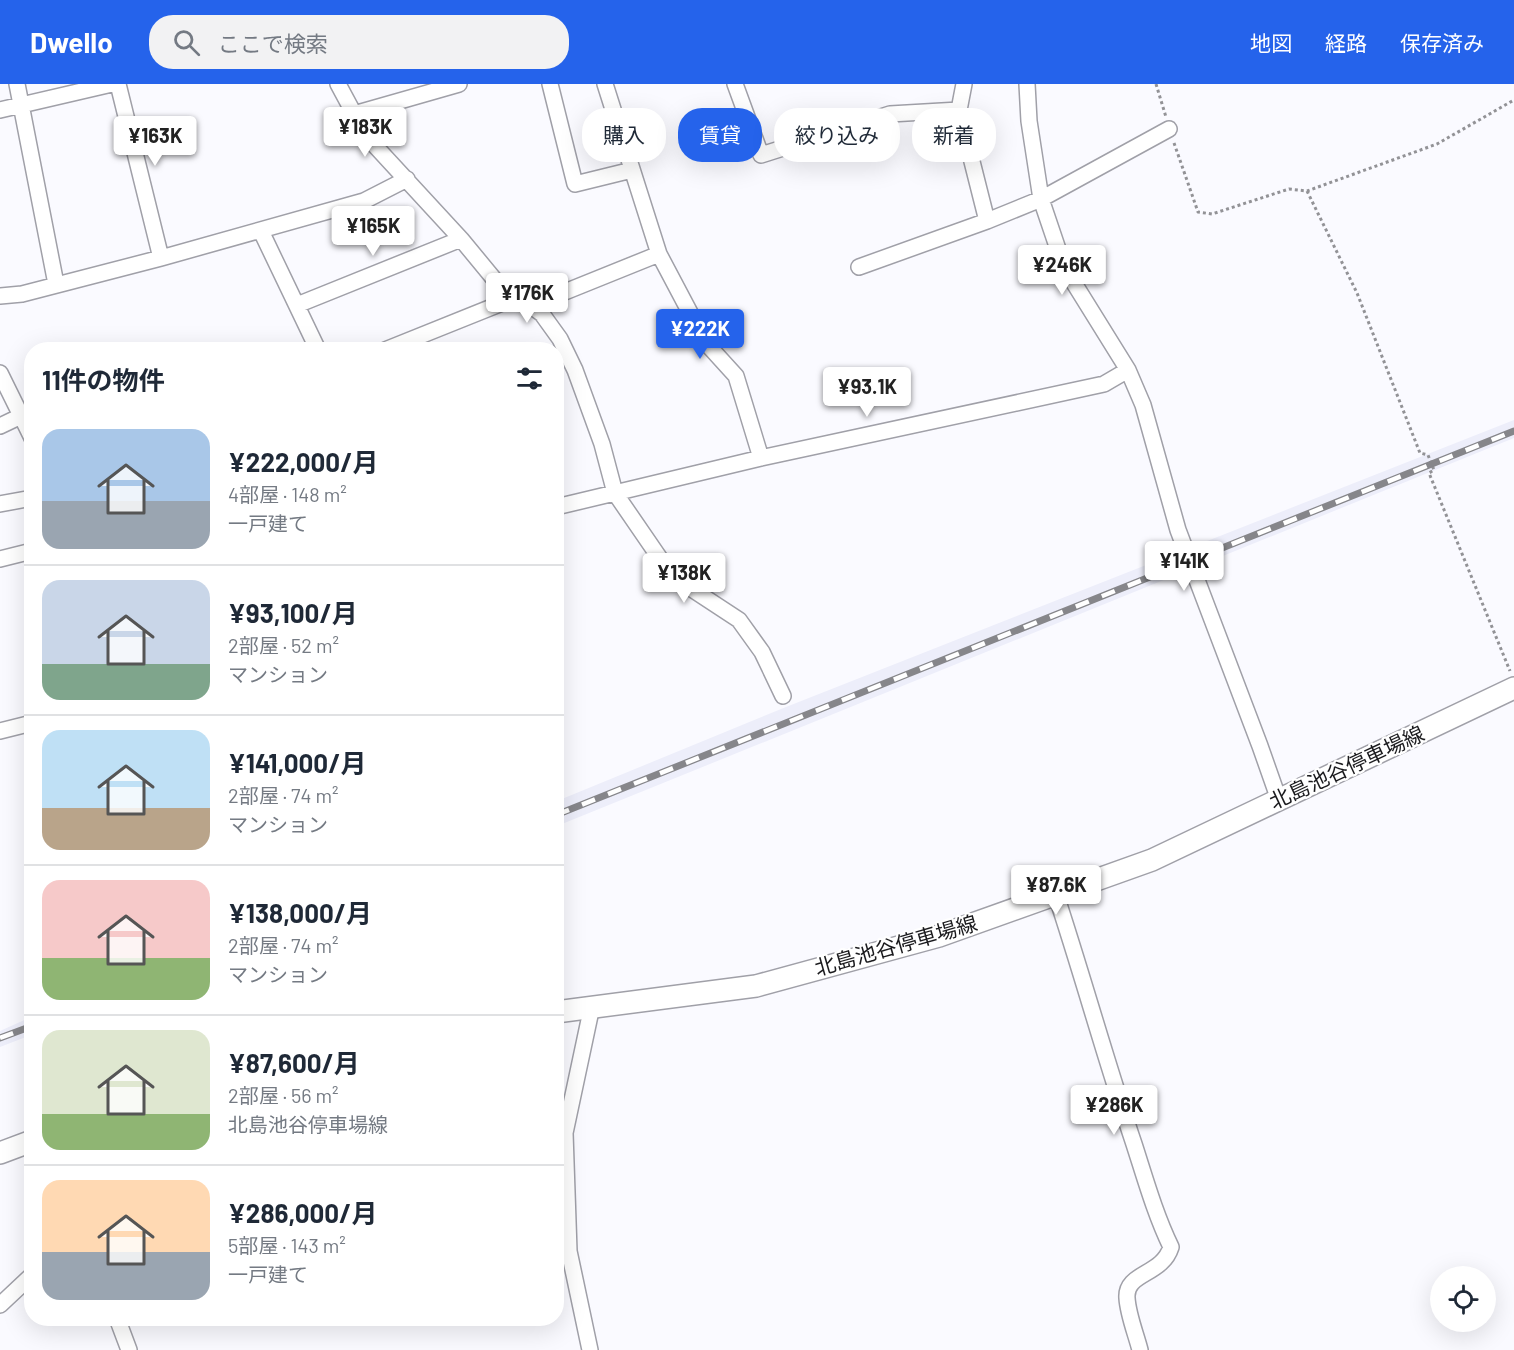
<!DOCTYPE html>
<html lang="ja">
<head>
<meta charset="utf-8">
<style>
  :root { --surface:#fff; --page:#f2f2f3; --text:#1f2937; --muted:#747a83; --line:#e0e1e3; --accent:#2563eb }
  body { margin:0; font-family:Barlow,"Noto Sans JP",sans-serif; background:var(--page); color:var(--text); height:100vh; display:flex; flex-direction:column; font-size:22px; white-space:nowrap }
  * { box-sizing:border-box; margin:0 }
  p { font-size:20px; color:var(--muted) }
  .icon { flex:none; width:33px; height:33px; fill:none; stroke:currentColor; stroke-width:2; stroke-linecap:round; stroke-linejoin:round }
  .map { position:relative; flex:1; overflow:hidden }
  .details { position:absolute; left:24px; top:258px; width:540px; height:984px; display:flex; flex-direction:column; background:var(--surface); border-radius:24px; box-shadow:0 6px 24px #0002 }
  .details>* { flex:none }
  .hud { position:absolute; left:582px; top:24px; width:570px; height:54px; display:flex; gap:12px }
  .fabs { position:absolute; left:1430px; top:1182px; display:grid; gap:12px }
  .fabs a { display:grid; place-items:center; width:66px; height:66px; border-radius:50%; background:var(--surface); box-shadow:0 6px 24px #0002; font-size:30px }
  .price { position:absolute; translate:-50% -51px; padding:0 14px; border-radius:6px; background:#fff; color:#222; font-size:20px; line-height:39px; filter:drop-shadow(0 2px 3px #0008) }
  .price::after { content:''; position:absolute; left:50%; top:36px; width:18px; height:14px; margin-left:-9px; background:inherit; clip-path:polygon(0 0,100% 0,50% 100%) }
  .price.on { background:var(--accent); color:#fff }
  ul { padding:0; list-style:none }
  li { display:flex; align-items:center; gap:18px; height:150px; padding:0 18px }
  li+li { border-top:2px solid var(--line) }
  li span { display:grid; place-items:center; flex:none; width:168px; height:120px; border-radius:18px; color:#555 }
  li>.icon { margin-inline-start:auto }
  span .icon { width:72px; height:72px; fill:#fffc; stroke-width:1 }
  li b { font-size:26px }
  h2 { display:flex; justify-content:space-between; align-items:center; height:72px; padding:0 18px; font-size:26px }
  .pill { padding:0 21px; border-radius:24px; background:var(--surface); box-shadow:0 6px 24px #0002; font-size:21px; line-height:54px }
  .pill.on { background:var(--accent); color:#fff }
  header { display:flex; align-items:center; gap:36px; box-sizing:border-box; height:84px; padding:0 30px; background:var(--accent); color:#fff }
  header strong { font-size:28px }
  nav { display:flex; gap:33px; margin-inline-start:auto; font-size:21px }
  .search { width:420px; height:54px; background:var(--page); display:flex; align-items:center; gap:15px; box-sizing:border-box; padding:0 21px; border-radius:24px; color:var(--muted); font-size:22px }
  .map>svg:first-child { display:block }
  .built { fill:#edeefa }
  .lines { fill:none; stroke-linecap:round; stroke-linejoin:round }
  .street-casing { stroke:#a0a0a8; stroke-width:18 }
  .secondary-casing { stroke:#a0a0a8; stroke-width:24 }
  .path { stroke:#929296; stroke-width:3; stroke-dasharray:3 3; stroke-linecap:butt }
  .street { stroke:#fff; stroke-width:15 }
  .secondary { stroke:#fff; stroke-width:21 }
  .rail-casing { stroke:#86868a; stroke-width:7 }
  .rail { stroke:#fff; stroke-width:4.5; stroke-dasharray:14; stroke-linecap:butt }
  .labels { text-anchor:middle; stroke-width:4.5; stroke-linejoin:round; paint-order:stroke }
  .street-label { font-size:21px; fill:#1a1a1d; stroke:#fff }
</style>
</head>
<body>
<header>
<strong>Dwello</strong>
<div class="search"><svg class="icon" aria-label="search" viewBox="0 0 24 24"><circle cx="10" cy="10" r="6"/><path d="M15 15l6 6"/></svg>ここで検索</div>
<nav><a>地図</a><a>経路</a><a>保存済み</a></nav>
</header>
<div class="map">
<svg width="1514" height="1266" viewBox="0 0 1514 1266">
  <rect width="100%" height="100%" fill="#fafaff"/>
  <path class="built" d="M1514 336V354L557 742V717L786 623Z
    M31 933V951L0 963V947Z"/>
  <g class="lines">
    <g class="street-casing">
      <path id="street" d="M17 0 56 200
        M118 0 161 174
        M338 0 366 52 461 155 494 195 542 230 560 255 575 286 602 360 615 409 672 492 739 536 762 568 783 612
        M550 0 575 100 632 86
        M735 0 761 71 890 30 959 26 987 137
        M1027 0 1029 37 1041 115 1064 183 1128 286 1143 321 1178 446 1260 662 1279 716
        M0 26 112 0
        M959 26 964 0
        M354 30 459 0
        M261 147 318 266
        M659 170 706 259 736 292 761 374
        M859 183 987 137 1041 115 1169 45
        M0 212 22 210 161 174 364 117 407 95
        M297 221 461 155
        M530 222 659 170 605 0
        M385 266 517 213
        M0 289 32 354
        M0 342 21 332
        M0 420 32 414
        M556 423 761 374 1104 300 1128 286
        M0 475 32 467
        M0 647 32 639
        M1056 811C1083 893 1106 977 1134 1060 1145 1094 1155 1130 1171 1163 1162 1192 1125 1188 1127 1214 1128 1231 1136 1250 1140 1266
        M0 1221 32 1191
        M117 1234 129 1266
        M590 1266 569 1167 565 1049 592 922"/>
    </g>
    <g class="secondary-casing">
      <path id="secondary" d="M556 928 756 902 939 852 1152 776 1514 604
        M0 1069 32 1057"/>
    </g>
    <path class="path" d="M1156 0 1166 33
      M1174 59 1198 128 1212 130 1289 105 1307 107 1437 60 1514 16
      M1307 107 1357 209 1420 369 1428 371 1434 386 1429 389 1510 587"/>
    <use href="#street" class="street"/>
    <use href="#secondary" class="secondary"/>
    <g class="rail-casing">
      <path id="rail" d="M556 731 1514 347
        M0 954 32 942"/>
    </g>
    <use href="#rail" class="rail"/>
  </g>
  <g class="labels">
    <g class="street-label">
      <text transform="translate(1347 684) rotate(-25)" y="7">北島池谷停車場線</text>
      <text transform="translate(896 862) rotate(-16)" y="7">北島池谷停車場線</text>
    </g>
  </g>
</svg>
<div class="fabs">
<a><svg class="icon" aria-label="locate" viewBox="0 0 24 24"><circle cx="12" cy="12" r="6"/><path d="M12 2v4M12 18v4M2 12h4M18 12h4"/></svg></a>
</div>
<b class="price" style="left:365px;top:74px">¥183K</b>
<b class="price" style="left:155px;top:83px">¥163K</b>
<b class="price" style="left:373px;top:173px">¥165K</b>
<b class="price" style="left:1062px;top:212px">¥246K</b>
<b class="price" style="left:527px;top:240px">¥176K</b>
<b class="price on" style="left:700px;top:276px">¥222K</b>
<b class="price" style="left:867px;top:334px">¥93.1K</b>
<b class="price" style="left:1184px;top:508px">¥141K</b>
<b class="price" style="left:684px;top:520px">¥138K</b>
<b class="price" style="left:1056px;top:832px">¥87.6K</b>
<b class="price" style="left:1114px;top:1052px">¥286K</b>
<div class="hud">
<a class="pill">購入</a>
<a class="pill on">賃貸</a>
<a class="pill">絞り込み</a>
<a class="pill">新着</a>
</div>
<section class="details">
<h2>11件の物件<svg class="icon" aria-label="filters" viewBox="0 0 24 24"><path d="M4 7h16M4 17h16"/><circle cx="9" cy="7" r="2"/><circle cx="15" cy="17" r="2"/></svg></h2>
<ul>
<li><span style="background:linear-gradient(#a9c7e8 60%,#9aa5b1 0)"><svg class="icon" aria-label="home" viewBox="0 0 24 24"><path d="M3 11l9-7 9 7M6 9v11h12V9"/></svg></span><div><b>¥222,000/月</b><p>4部屋 · 148 m²</p><p>一戸建て</p></div></li>
<li><span style="background:linear-gradient(#c9d6e8 70%,#7fa58c 0)"><svg class="icon" aria-label="home" viewBox="0 0 24 24"><path d="M3 11l9-7 9 7M6 9v11h12V9"/></svg></span><div><b>¥93,100/月</b><p>2部屋 · 52 m²</p><p>マンション</p></div></li>
<li><span style="background:linear-gradient(#bfe0f5 65%,#b9a48a 0)"><svg class="icon" aria-label="home" viewBox="0 0 24 24"><path d="M3 11l9-7 9 7M6 9v11h12V9"/></svg></span><div><b>¥141,000/月</b><p>2部屋 · 74 m²</p><p>マンション</p></div></li>
<li><span style="background:linear-gradient(#f6c9c9 65%,#8fb573 0)"><svg class="icon" aria-label="home" viewBox="0 0 24 24"><path d="M3 11l9-7 9 7M6 9v11h12V9"/></svg></span><div><b>¥138,000/月</b><p>2部屋 · 74 m²</p><p>マンション</p></div></li>
<li><span style="background:linear-gradient(#dfe7d0 70%,#8fb573 0)"><svg class="icon" aria-label="home" viewBox="0 0 24 24"><path d="M3 11l9-7 9 7M6 9v11h12V9"/></svg></span><div><b>¥87,600/月</b><p>2部屋 · 56 m²</p><p>北島池谷停車場線</p></div></li>
<li><span style="background:linear-gradient(#ffd9b3 60%,#9aa5b1 0)"><svg class="icon" aria-label="home" viewBox="0 0 24 24"><path d="M3 11l9-7 9 7M6 9v11h12V9"/></svg></span><div><b>¥286,000/月</b><p>5部屋 · 143 m²</p><p>一戸建て</p></div></li>
</ul>
</section>
</div>
</body>
</html>
